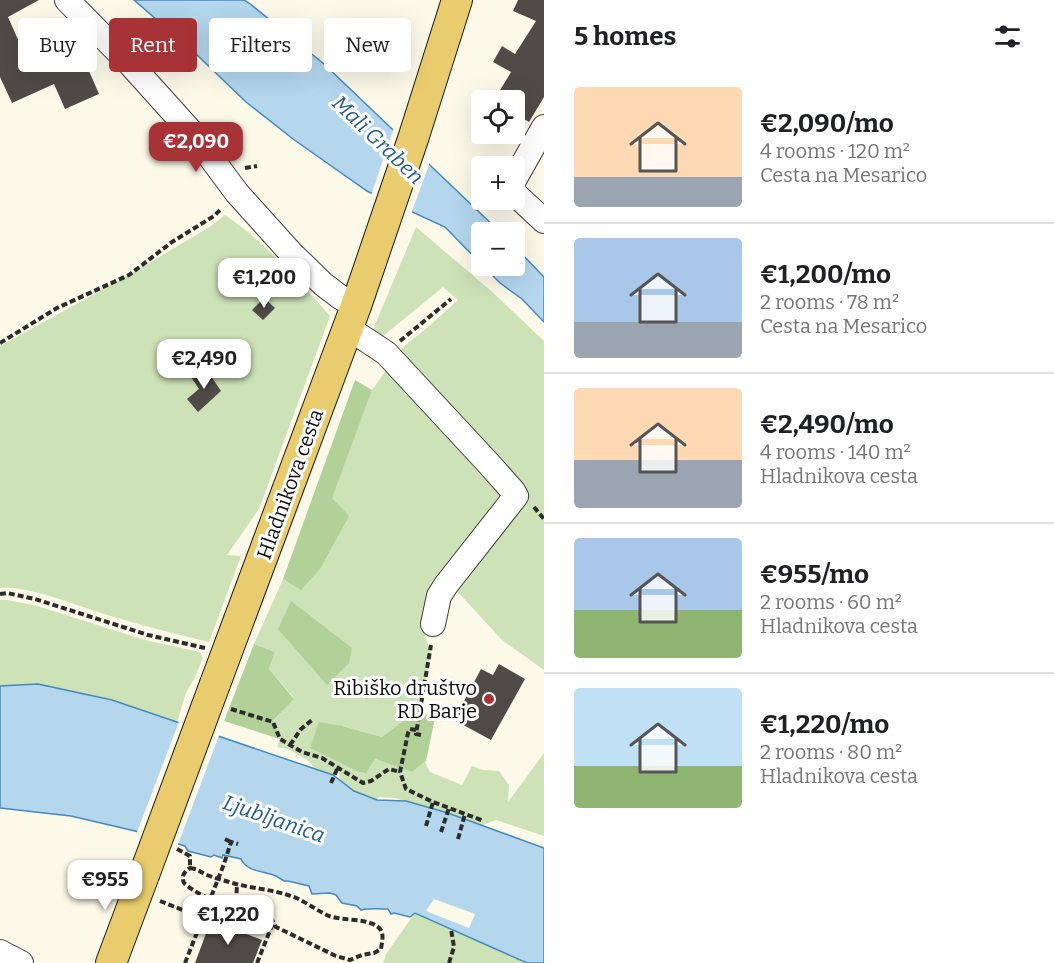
<!DOCTYPE html>
<html lang="en">
<head>
<meta charset="utf-8">
<style>
  :root { --surface:#fff; --page:#f6f6f6; --text:#202124; --muted:#757577; --line:#e0e0e0; --accent:#a83337 }
  body { margin:0; font-family:Bitter,serif; background:var(--page); color:var(--text); height:100vh; display:flex; flex-direction:column; font-size:22px; white-space:nowrap }
  * { box-sizing:border-box; margin:0 }
  p { font-size:20px; color:var(--muted) }
  .icon { flex:none; width:33px; height:33px; fill:none; stroke:currentColor; stroke-width:2; stroke-linecap:round; stroke-linejoin:round }
  .map { position:relative; flex:1; overflow:hidden }
  .details { display:flex; flex-direction:column; background:var(--surface); width:510px }
  .details>* { flex:none }
  .top-card { position:absolute; left:18px; top:18px; width:435px; height:54px; display:flex; gap:12px }
  .tools { position:absolute; left:471px; top:90px; display:grid; gap:12px }
  .tools a { display:grid; place-items:center; width:54px; height:54px; border-radius:6px; background:var(--surface); box-shadow:0 6px 24px #0002; font-size:30px }
  .price { position:absolute; translate:-50% -51px; padding:0 14px; border-radius:12px; background:#fff; color:#222; font-size:20px; line-height:39px; filter:drop-shadow(0 2px 3px #0008) }
  .price::after { content:''; position:absolute; left:50%; top:36px; width:18px; height:14px; margin-left:-9px; background:inherit; clip-path:polygon(0 0,100% 0,50% 100%) }
  .price.selected { background:var(--accent); color:#fff }
  ul { padding:0; list-style:none }
  li { display:flex; align-items:center; gap:18px; height:150px; padding:0 30px }
  li+li { border-top:2px solid var(--line) }
  li span { display:grid; place-items:center; flex:none; width:168px; height:120px; border-radius:6px; color:#555 }
  li>.icon { margin-inline-start:auto }
  span .icon { width:72px; height:72px; fill:#fffc; stroke-width:1 }
  li b { font-size:26px }
  h2 { display:flex; justify-content:space-between; align-items:center; height:72px; padding:0 30px; font-size:26px }
  .tag { padding:0 21px; border-radius:6px; background:var(--surface); box-shadow:0 6px 24px #0002; font-size:21px; line-height:54px }
  .tag.selected { background:var(--accent); color:#fff }
  main { display:flex; flex:1; min-height:0 }
  .map>svg:first-child { display:block }
  .green { fill:#cde2b7 }
  .forest { fill:#b1d199 }
  .water { fill:#b4d7ee; stroke:#448abc; stroke-width:1.5 }
  .pier { fill:#fcf9e9 }
  .building { fill:#514b48 }
  .lines { fill:none; stroke-linecap:round; stroke-linejoin:round }
  .minor-casing { stroke:#3d3d3d; stroke-width:26 }
  .major-casing { stroke:#1b1b1b; stroke-width:32 }
  .path { stroke:#2c2c2c; stroke-width:4; stroke-dasharray:6 3; stroke-linecap:butt }
  .minor { stroke:#fff; stroke-width:24 }
  .major { stroke:#e8cc6d; stroke-width:30 }
  .major-bridge-casing { stroke:#1b1b1b; stroke-width:32; stroke-linecap:butt }
  .major-bridge { stroke:#e8cc6d; stroke-width:30 }
  .poi-dot { fill:#a83337; stroke:#fff; stroke-width:2 }
  .labels { text-anchor:middle; stroke-width:6; stroke-linejoin:round; paint-order:stroke }
  .street-label { font-size:20px; fill:#0a0a0a; stroke:#fff }
  .poi-label { font-size:20px; fill:#0a0a0a; stroke:#fff; text-anchor:end }
  .water-label { font-size:21px; font-style:italic; fill:#235c8b; stroke:#fff }
</style>
</head>
<body>
<main>
<div class="map">
<svg width="544" height="963" viewBox="0 0 544 963">
  <rect width="100%" height="100%" fill="#fcf9e9"/>
  <path class="green" d="M225 215C264 241 299 281 330 316L259 509 227 555 241 556 209 642C174 634 141 625 107 615 79 606 27 585 0 588V346L129 275 211 226Z
    M416 227 489 289 544 341V670L502 640 454 588 426 625 425 636 431 653 421 703 416 714 382 737 342 726 375 759 412 772 425 762 430 772 462 785 472 766 483 770 499 771 509 785 508 802 544 753V836L496 820 483 825 395 798 379 797 377 800 354 791 340 780 339 772 333 775 315 769 309 761 288 749 277 747 280 739 273 722 294 698 269 669 275 652 254 644 283 579 301 589 331 498 372 390 403 347 428 327 458 300 443 287 382 337 372 332Z
    M358 346 298 509 234 677 230 675 351 352Z
    M0 600H7L34 605 145 640 200 652 203 658 195 677 186 693 177 722 112 700 38 684 0 686Z
    M415 913 533 963H383L386 954Z"/>
  <path class="forest" d="M355 380 372 390 332 498 349 516 320 569 301 590 283 579Z
    M291 601 352 648 349 663 327 685 278 629Z
    M254 644 275 652 269 669 294 699 273 721 280 739 224 721Z
    M407 706 435 718 426 761 412 772 375 759 366 773 357 771 310 748 319 722 342 726 382 737 402 722Z"/>
  <path class="water" d="M134 0H244L249 3 324 64 500 232H482L481 264 445 227 367 191 293 139 246 102 195 53Z
    M515 247 544 277V322L522 299 500 283 483 266H514Z
    M38 684 112 700 333 775 354 791 377 800 406 801 448 813 544 848V963H527L415 913 410 917 394 913 391 914 388 909C383 909 365 908 361 910L357 906 342 903 336 895 330 893 312 894 309 886 288 881H284C284 881 276 876 276 876 264 871 247 872 241 859L223 855 222 858 214 855 211 857 188 851 185 846 135 831 71 816 0 808V686Z"/>
  <path class="pier" d="M394 127 430 162 411 214 371 196Z
    M180 719 220 733 177 847 136 835Z
    M434 899 475 914 469 928 426 911Z"/>
  <path class="building" d="M0 0H39L8 17 31 69 79 48 99 94 65 109 54 84 12 103 0 77Z
    M518 0H544V97L529 122 514 113V100H494L511 72 493 62 502 46 515 54 536 21 513 11Z
    M264 298 275 308 263 320 252 310Z
    M205 367 221 391 198 412 187 399 199 389 191 377Z
    M499 664 525 679 491 740 454 720 481 669 493 675Z
    M211 920 262 940 253 963H195Z"/>
  <g class="lines">
    <g class="minor-casing">
      <path id="minor" d="M67 0 131 65 194 135 237 193 291 253 323 284 340 297 356 306
        M514 180 544 127
        M514 193 544 221
        M348 328 386 353 489 464 513 491 516 496 446 585 439 596 433 624
        M0 952 21 963"/>
    </g>
    <g class="major-casing">
      <path id="major" d="M215 684 356 306 413 139 457 0
        M111 963 144 875"/>
    </g>
    <path class="path" d="M245 168 257 166
      M400 341 451 299
      M0 343 57 308 129 275 172 242 214 216 222 208
      M534 507 544 519
      M0 594 7 593 35 599 148 635 205 648
      M231 709 273 722 280 739 302 752 322 758 363 783 371 781 389 769 400 772
      M416 730 410 729 408 733 400 772 406 789 433 802 484 821
      M421 735 416 734 431 645
      M290 745 301 729 312 720
      M331 783 338 767
      M426 826 433 802
      M441 832 449 808
      M225 839 231 842
      M458 839 465 814
      M177 849 190 856V868
      M190 868C197 869 201 872 207 875 214 878 222 880 229 882 248 888 269 889 288 895 303 899 315 910 329 916 343 921 367 918 378 927 385 932 382 941 381 949L374 953 362 955 350 960 336 956 276 927 270 916 236 902C221 907 195 893 184 883 181 876 184 872 190 868Z
      M160 901 203 918
      M236 902 237 885
      M185 963 224 864 231 842 238 844
      M257 963 273 923
      M449 963 454 947 451 929"/>
    <use href="#minor" class="minor"/>
    <use href="#major" class="major"/>
    <g class="major-bridge-casing">
      <path id="major-bridge" d="M144 875 215 684"/>
    </g>
    <use href="#major-bridge" class="major-bridge"/>
  </g>
  <circle class="poi-dot" cx="489" cy="699" r="6"/>
  <g class="labels">
    <g class="street-label">
      <text transform="translate(290 484) rotate(-70)" y="7">Hladnikova cesta</text>
    </g>
    <g class="poi-label">
      <text x="477" y="695">Ribiško društvo<tspan x="477" dy="23">RD Barje</tspan></text>
    </g>
    <g class="water-label">
      <text transform="translate(378 140) rotate(44)" y="7">Mali Graben</text>
      <text transform="translate(274 819) rotate(19)" y="7">Ljubljanica</text>
    </g>
  </g>
</svg>
<div class="tools">
<a><svg class="icon" aria-label="locate" viewBox="0 0 24 24"><circle cx="12" cy="12" r="6"/><path d="M12 2v4M12 18v4M2 12h4M18 12h4"/></svg></a>
<a>+</a>
<a>−</a>
</div>
<b class="price selected" style="left:196px;top:173px">€2,090</b>
<b class="price" style="left:264px;top:309px">€1,200</b>
<b class="price" style="left:204px;top:390px">€2,490</b>
<b class="price" style="left:105px;top:911px">€955</b>
<b class="price" style="left:228px;top:946px">€1,220</b>
<div class="top-card">
<a class="tag">Buy</a>
<a class="tag selected">Rent</a>
<a class="tag">Filters</a>
<a class="tag">New</a>
</div>
</div>
<section class="details">
<h2>5 homes<svg class="icon" aria-label="filters" viewBox="0 0 24 24"><path d="M4 7h16M4 17h16"/><circle cx="9" cy="7" r="2"/><circle cx="15" cy="17" r="2"/></svg></h2>
<ul>
<li><span style="background:linear-gradient(#ffd9b3 75%,#9aa5b1 0)"><svg class="icon" aria-label="home" viewBox="0 0 24 24"><path d="M3 11l9-7 9 7M6 9v11h12V9"/></svg></span><div><b>€2,090/mo</b><p>4 rooms · 120 m²</p><p>Cesta na Mesarico</p></div></li>
<li><span style="background:linear-gradient(#a9c7e8 70%,#9aa5b1 0)"><svg class="icon" aria-label="home" viewBox="0 0 24 24"><path d="M3 11l9-7 9 7M6 9v11h12V9"/></svg></span><div><b>€1,200/mo</b><p>2 rooms · 78 m²</p><p>Cesta na Mesarico</p></div></li>
<li><span style="background:linear-gradient(#ffd9b3 60%,#9aa5b1 0)"><svg class="icon" aria-label="home" viewBox="0 0 24 24"><path d="M3 11l9-7 9 7M6 9v11h12V9"/></svg></span><div><b>€2,490/mo</b><p>4 rooms · 140 m²</p><p>Hladnikova cesta</p></div></li>
<li><span style="background:linear-gradient(#a9c7e8 60%,#8fb573 0)"><svg class="icon" aria-label="home" viewBox="0 0 24 24"><path d="M3 11l9-7 9 7M6 9v11h12V9"/></svg></span><div><b>€955/mo</b><p>2 rooms · 60 m²</p><p>Hladnikova cesta</p></div></li>
<li><span style="background:linear-gradient(#bfe0f5 65%,#8fb573 0)"><svg class="icon" aria-label="home" viewBox="0 0 24 24"><path d="M3 11l9-7 9 7M6 9v11h12V9"/></svg></span><div><b>€1,220/mo</b><p>2 rooms · 80 m²</p><p>Hladnikova cesta</p></div></li>
</ul>
</section>
</main>
</body>
</html>
